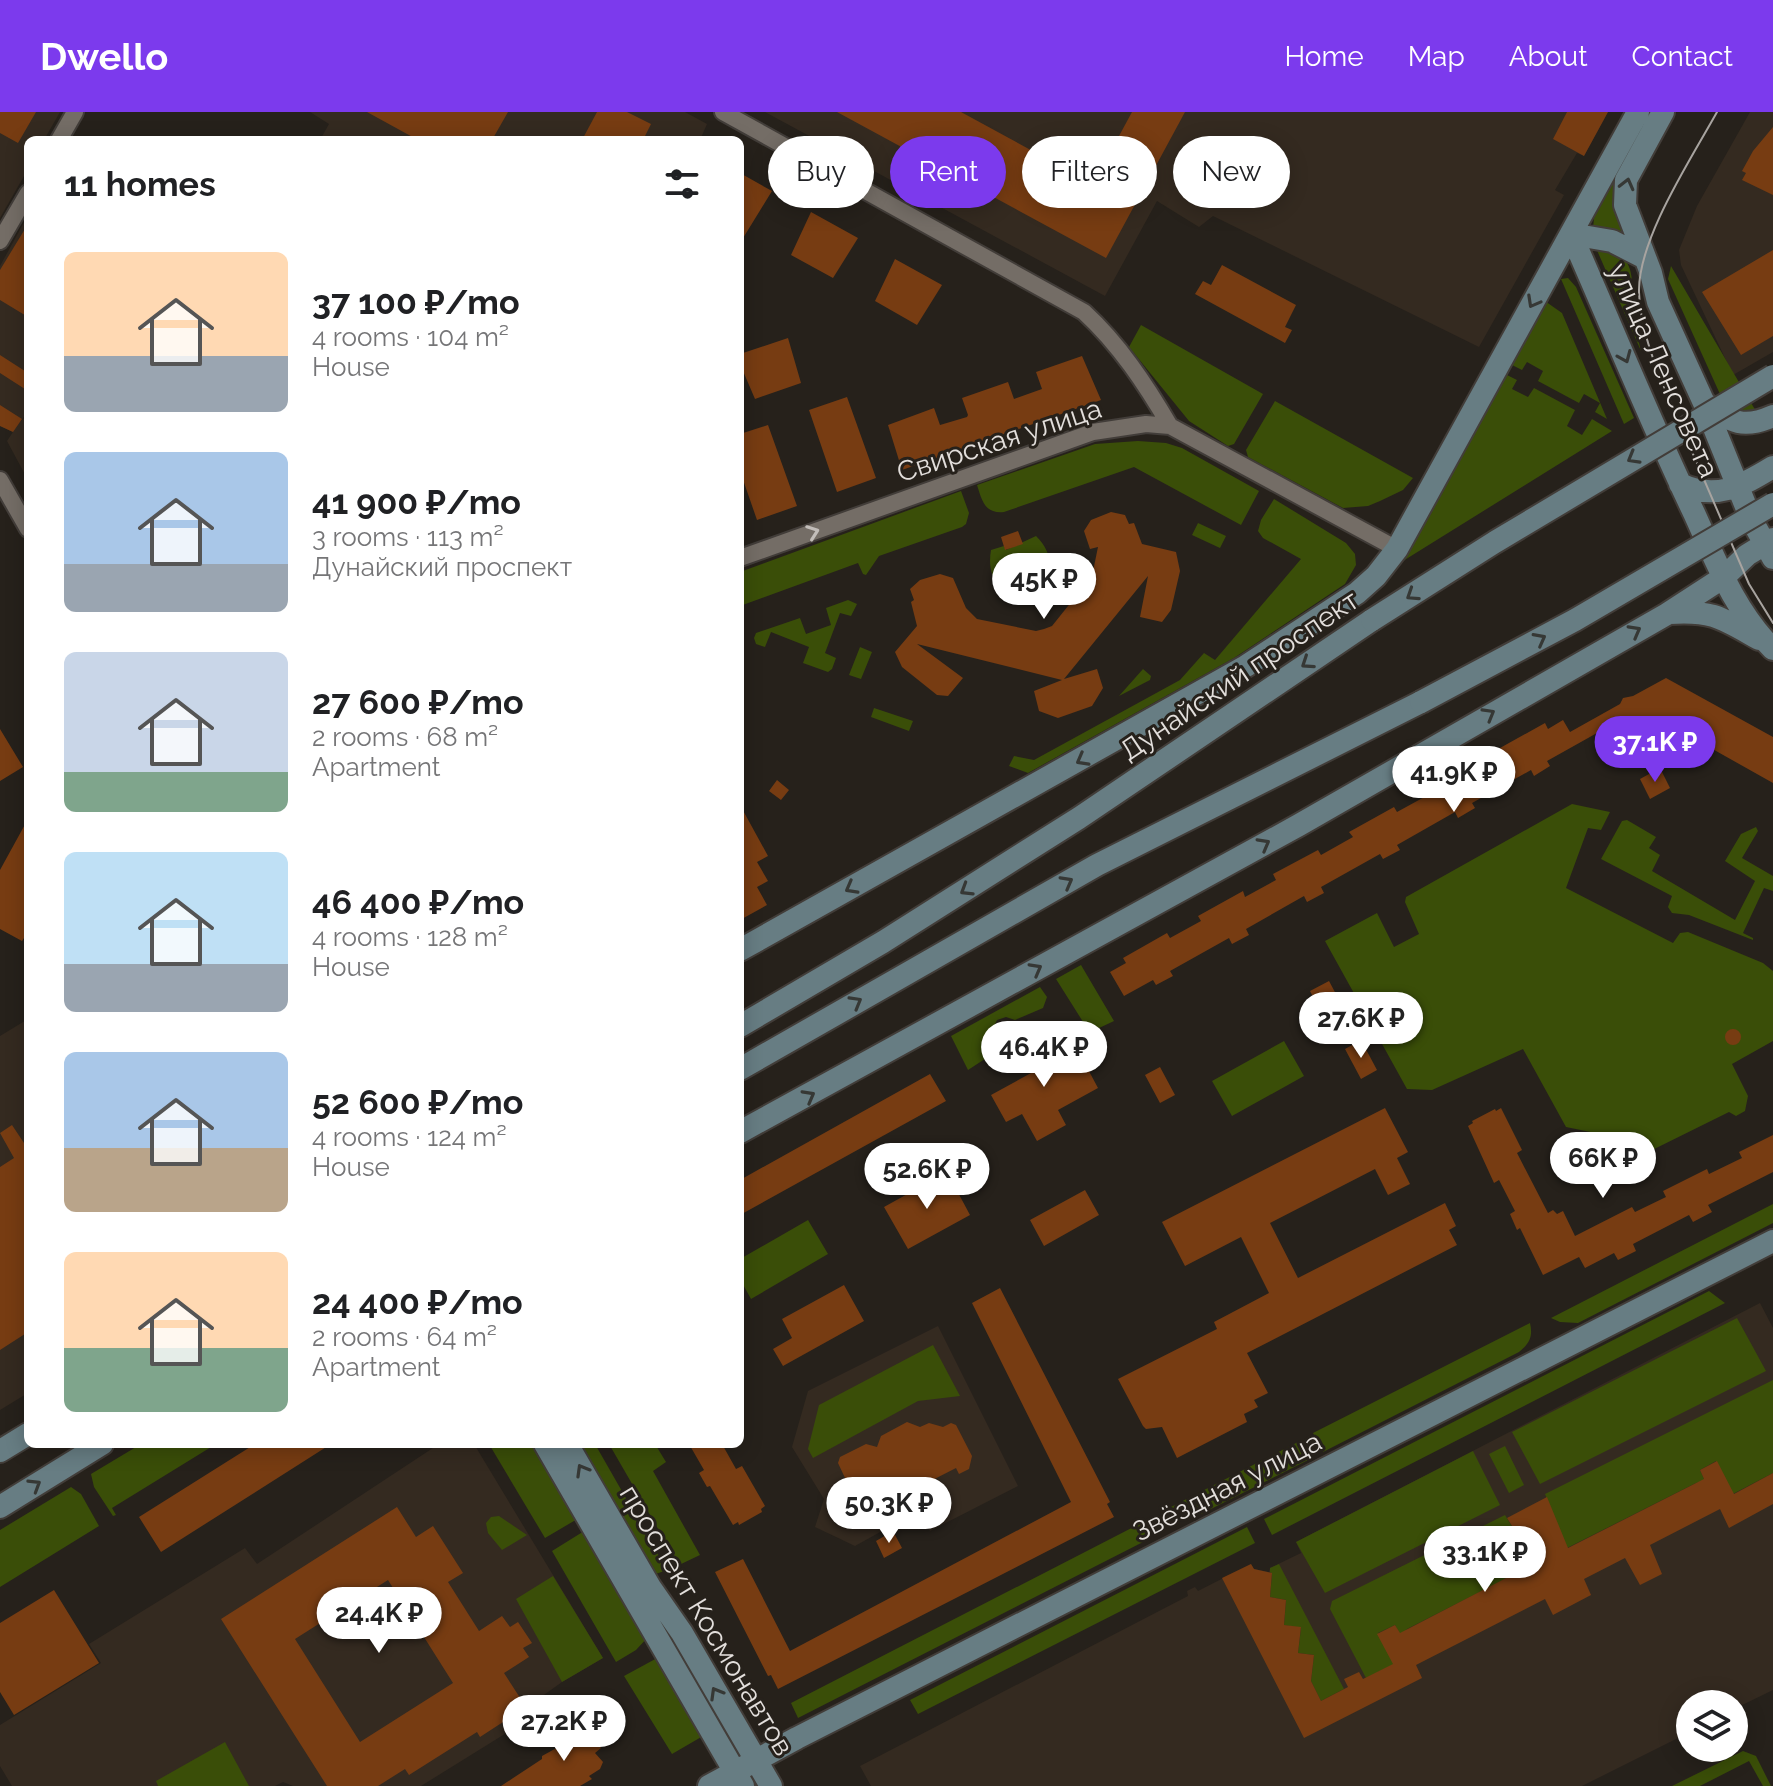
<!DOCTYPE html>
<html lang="en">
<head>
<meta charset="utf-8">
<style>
  :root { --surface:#fff; --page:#f6f6f6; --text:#202124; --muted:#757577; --accent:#7c3aed }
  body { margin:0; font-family:Raleway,sans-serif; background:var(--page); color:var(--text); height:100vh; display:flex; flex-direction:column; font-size:30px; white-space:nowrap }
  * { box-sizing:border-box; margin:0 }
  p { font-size:26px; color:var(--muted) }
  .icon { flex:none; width:44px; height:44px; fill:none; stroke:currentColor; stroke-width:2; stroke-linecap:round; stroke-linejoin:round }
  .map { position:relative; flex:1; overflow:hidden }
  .sheet { position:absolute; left:24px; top:24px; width:720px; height:1312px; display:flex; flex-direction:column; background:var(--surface); border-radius:12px; box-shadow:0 4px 20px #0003 }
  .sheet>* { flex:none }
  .banner { position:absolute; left:768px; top:24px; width:760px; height:72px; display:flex; gap:16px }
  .controls { position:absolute; left:1676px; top:1578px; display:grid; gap:16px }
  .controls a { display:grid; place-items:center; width:72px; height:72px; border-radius:50%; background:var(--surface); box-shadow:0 4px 20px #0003; font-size:40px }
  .price { position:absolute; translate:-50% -68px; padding:0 18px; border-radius:28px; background:#fff; color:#222; font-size:26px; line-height:52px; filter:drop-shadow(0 2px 4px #0008) }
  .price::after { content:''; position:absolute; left:50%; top:48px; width:24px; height:18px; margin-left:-12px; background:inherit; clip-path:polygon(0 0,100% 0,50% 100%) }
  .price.selected { background:var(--accent); color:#fff }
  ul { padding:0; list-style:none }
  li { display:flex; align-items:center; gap:24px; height:200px; padding:0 40px }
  li span { display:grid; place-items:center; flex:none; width:224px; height:160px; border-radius:12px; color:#555 }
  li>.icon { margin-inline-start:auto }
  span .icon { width:96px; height:96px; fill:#fffc; stroke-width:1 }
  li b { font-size:34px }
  h2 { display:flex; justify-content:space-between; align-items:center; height:96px; padding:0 40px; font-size:34px }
  .tag { padding:0 28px; border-radius:36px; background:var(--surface); box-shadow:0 4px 20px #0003; font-size:28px; line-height:72px }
  .tag.selected { background:var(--accent); color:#fff }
  header { display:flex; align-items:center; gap:48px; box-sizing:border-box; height:112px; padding:0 40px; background:var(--accent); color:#fff }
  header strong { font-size:38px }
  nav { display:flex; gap:44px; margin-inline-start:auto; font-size:28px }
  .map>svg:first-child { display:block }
  .built { fill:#342a20 }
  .green { fill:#3a4e08 }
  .building { fill:#773c12; fill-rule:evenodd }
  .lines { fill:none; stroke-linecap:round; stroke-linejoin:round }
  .street-casing { stroke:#423d39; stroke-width:20 }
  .secondary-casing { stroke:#423d39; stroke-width:26 }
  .street { stroke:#746d66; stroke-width:16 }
  .secondary { stroke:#677d83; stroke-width:22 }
  .tram { stroke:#a8a4a0; stroke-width:2 }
  .secondary-bridge-casing { stroke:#423d39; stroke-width:26; stroke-linecap:butt }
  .secondary-bridge { stroke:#677d83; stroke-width:22 }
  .oneway { stroke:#363835 }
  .oneway2 { stroke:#c2bdb9 }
  .labels { text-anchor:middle; stroke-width:6; stroke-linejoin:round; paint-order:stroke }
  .street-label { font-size:28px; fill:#e3dfdc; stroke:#26211b }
</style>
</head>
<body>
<header>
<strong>Dwello</strong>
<nav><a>Home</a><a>Map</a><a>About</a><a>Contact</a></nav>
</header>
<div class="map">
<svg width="1773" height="1674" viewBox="0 0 1773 1674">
  <rect width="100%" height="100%" fill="#26211b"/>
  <path class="built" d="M0 0H60L44 28H28V57L0 106Z
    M310 0H685L707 12 700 28H320L329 12Z
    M765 0H1608L1584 44 1577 41 1555 78 1564 83 1479 235 1213 104 1199 115 1157 89 1105 184Z
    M1750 0H1773V240L1733 263 1681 153 1679 138 1697 94Z
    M28 103V300L20 310 28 302V368L7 329 13 320 0 314V154Z
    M28 907V1281L0 1298V924Z
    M1760 1191 1773 1216V1578L1734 1597V1592H1690V1620L1582 1674H871L860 1654 1188 1484 1187 1479 1195 1475 1198 1479 1251 1452 1254 1457 1269 1460 1270 1456 1301 1441 1296 1430Z
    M938 1214 1018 1374 930 1419 923 1407 901 1417 891 1414 855 1434 815 1415 824 1387 792 1335 808 1279Z
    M439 1332H474L603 1546 562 1570 527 1595 532 1605 421 1674H293L283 1670 275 1674H12L0 1654V1613L101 1551 89 1532 245 1436 257 1452Z"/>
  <path class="green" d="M1615 67 1614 97 1626 125 1593 117 1594 106Z
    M1596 136C1640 137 1631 173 1633 202 1635 215 1638 227 1641 239Z
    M1671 154 1757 301 1743 302 1724 291 1668 167Z
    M1568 166 1576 175 1634 306 1624 312 1561 167Z
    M1542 187 1562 201 1607 307 1595 300 1600 291 1584 282 1579 291 1538 269 1543 259 1527 250 1522 258 1508 251Z
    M1141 213 1263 282 1234 332 1228 334 1189 309 1129 235Z
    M1503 261 1517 268 1512 277 1528 285 1534 276 1575 298 1567 314 1582 323 1592 307 1612 319 1403 449Z
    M1275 289 1413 366 1403 378 1380 389 1368 394 1343 396 1248 345 1246 338Z
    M1138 329 1166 331 1182 336 1259 379 1241 413 1134 355 1004 400C985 402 982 389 977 373L1095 332Z
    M961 379 969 401 966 412 962 415 879 444 866 463 863 462 858 451 740 494V460Z
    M1274 387 1346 431 1355 442 1356 453 1345 472 1234 546 1028 661 1009 654 1014 644 1034 648 1180 568 1204 541 1215 548 1301 447 1263 426 1258 419 1261 408Z
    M1198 411 1226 424 1220 436 1192 423Z
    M1036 424C1086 474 979 510 991 438L1004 434 1006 438Z
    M848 488 857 492 851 504 840 501 825 541 836 546 832 557 828 560 803 551 809 535 771 520 765 535 756 532 754 526 756 521 800 506 806 522 831 513 826 496Z
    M860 535 872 540 861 567 849 563Z
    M1143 557 1151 564 1150 568 1119 584Z
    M874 596 913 609 909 619 871 605Z
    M1572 692 1610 700 1601 718 1588 716 1566 776 1673 831 1680 821 1688 820 1763 851 1773 859V929L1732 952 1748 984 1745 999 1736 1004 1729 1000 1632 1048 1634 1054 1624 1062 1605 1023 1566 1015 1523 937 1432 978 1407 977 1325 829 1377 801 1394 835 1419 822 1405 790 1406 785Z
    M1627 708 1656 725 1649 736 1660 743 1652 759 1735 808 1755 769 1725 749 1741 722 1756 715 1758 719 1742 746 1773 764V779L1764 776 1743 821 1753 826V828L1689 803 1672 801 1668 795 1672 784 1601 747 1622 709Z
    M1081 853 1114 909 1097 917 1085 913 1056 867Z
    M1040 875 1047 885 1043 896 1015 908 1006 905 997 908 992 919 995 927 985 934 991 943 968 958 951 924Z
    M1284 929 1304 964 1232 1004 1212 969Z
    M1773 1092V1111L1578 1211 1560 1210 1551 1206Z
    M808 1108 828 1142 751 1187 740 1167V1147Z
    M1709 1179 1725 1191 1272 1423 1264 1407Z
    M1737 1206 1766 1259 1540 1372 1512 1320Z
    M1530 1211C1533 1224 1530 1231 1519 1240L1323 1340 1313 1321Z
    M933 1233 960 1284 918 1289 813 1346 808 1337 819 1293Z
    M1773 1268V1361L1729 1384 1716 1349 1700 1358 1705 1369 1696 1371 1567 1436 1545 1382Z
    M1302 1328 1312 1346 1201 1402 1192 1403 1171 1395Z
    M141 1332H216L112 1396 116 1403 113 1404 94 1375 91 1362Z
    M489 1332H535L579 1406 545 1426Z
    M578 1332H595L667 1458 653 1463Z
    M609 1332H655L666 1350 653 1359 700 1443 679 1453Z
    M1505 1334 1524 1373 1509 1381 1489 1342Z
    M1473 1339 1500 1393 1325 1481 1296 1430Z
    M71 1375 81 1382 99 1414 0 1475V1418Z
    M1505 1403 1527 1439 1520 1443 1527 1456 1407 1517 1401 1524 1395 1513 1378 1521 1398 1550 1366 1566 1330 1497 1332 1489Z
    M499 1404 527 1423 502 1438 488 1421 486 1411 491 1405Z
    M1151 1406 1150 1422 1145 1429 798 1606 791 1591Z
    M1247 1415 1255 1431 918 1602 910 1588Z
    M581 1421H586L648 1525 636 1538 616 1550 552 1439Z
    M1279 1452 1344 1577 1321 1589 1311 1569 1314 1543 1298 1541 1301 1516 1284 1513 1286 1488 1270 1485 1272 1462 1270 1460V1456Z
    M553 1464 603 1546 562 1570 516 1487Z
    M659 1545 703 1624 672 1642 624 1564Z
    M225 1630 249 1674H158L156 1669Z
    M1743 1639 1756 1644 1771 1674H1763L1749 1649 1700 1674H1672Z"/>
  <path class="building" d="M0 0H36L18 31 0 21Z
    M367 0H508L492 28H418Z
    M597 0H627L651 12 643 28H582Z
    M837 0H961L1093 72 1132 0H1185L1106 146Z
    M1567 0H1608L1584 44 1553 27Z
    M1773 15V83L1742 68 1746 61 1742 59 1753 39Z
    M740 61 772 79 740 131Z
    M811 100 858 126 833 166 791 143Z
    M28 112V205L0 188V158Z
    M1773 138V224L1741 243 1702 180Z
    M895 147 942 173 917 213 875 189Z
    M1222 153 1296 193 1285 215 1292 218 1285 231 1195 182 1203 169 1211 173Z
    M788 226 801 271 755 287 740 252V242Z
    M0 243 28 261V279L0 261Z
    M1082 244 1101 288 902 358 888 313 934 296 940 313 967 305 968 303 962 286 1008 270 1014 287 1042 277 1036 260Z
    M847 285 876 366 837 380 809 298Z
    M0 293 22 307 13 320 0 314Z
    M768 313 797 394 757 408 740 359V322Z
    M1111 400 1125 403 1129 412 1134 411 1142 432 1176 440 1180 459 1171 498 1162 510 1140 505 1148 464 1064 567 1097 557 1103 576 1092 594 1058 606 1039 599 1034 579 1062 568 917 532 963 566 948 584 937 583 902 555 895 540 917 514 911 490 914 488 910 477 920 468 940 462 953 466 966 496 977 507 1036 519 1044 517 1052 514 1092 464 1098 435 1090 437 1084 419 1091 408Z
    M1018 419 1023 432 1005 438 1001 425Z
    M1666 566 1773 625V671L1668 612 1611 645 1597 621 1547 649 1550 654 1534 664 1531 658 1472 691 1475 696 1458 706 1455 700 1397 733 1400 738 1383 747 1380 742 1321 775 1324 781 1307 790 1304 784 1246 817 1249 823 1232 832 1229 826 1170 859 1173 864 1156 873 1153 868 1124 884 1110 860 1126 851 1123 846 1167 821 1170 826 1201 809 1198 804 1243 779 1245 785 1276 768 1273 762 1318 738 1321 743 1353 725 1349 720 1394 695 1397 700 1428 683 1425 678 1469 653 1472 659 1503 641 1500 636 1545 611 1548 617 1563 608 1570 620 1620 592 1623 586 1633 584Z
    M0 617 23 655 0 669Z
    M1660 656 1670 676 1650 687 1640 667Z
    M777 668 789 678 781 688 769 679Z
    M740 693 768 744 757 750 768 769 757 775 767 793 740 808Z
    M28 707V829L24 826 22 829 0 817V758Z
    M1329 869 1344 897 1325 908 1310 879Z
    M1725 925a8 8 0 1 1 16 0a8 8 0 1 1-16 0Z
    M1048 922 1067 957 1083 948 1098 976 1058 998 1066 1013 1037 1029 1022 1002 1006 1010 991 983 1031 961 1018 938Z
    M1361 928 1377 958 1361 967 1345 937Z
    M1160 955 1175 983 1160 991 1145 963Z
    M930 962 946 989 740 1103V1068Z
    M1385 996 1408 1040 1397 1046 1410 1072 1388 1083 1375 1057 1270 1111 1298 1166 1445 1091 1456 1114 1449 1118 1457 1133 1247 1241 1268 1281 1254 1288 1258 1295 1244 1302 1247 1310 1177 1346 1162 1315 1146 1317 1143 1314 1118 1267 1217 1217 1214 1210 1269 1181 1241 1125 1185 1154 1162 1110Z
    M1501 996 1522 1038 1517 1041 1548 1101 1553 1098 1557 1102 1563 1099 1575 1124 1632 1095 1635 1100 1666 1085 1663 1079 1707 1057 1709 1062 1742 1046 1739 1040 1773 1023V1060L1708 1093 1712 1100 1693 1110 1689 1103 1633 1132 1636 1139 1618 1148 1614 1141 1585 1156 1579 1145 1543 1163 1520 1116 1517 1118 1510 1102 1515 1099 1499 1068 1494 1071 1468 1014 1473 1011 1472 1009 1495 997 1496 999Z
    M12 1013 28 1037V1220L0 1238V1055L14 1046 0 1021Z
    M947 1060 970 1103 908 1137 884 1095Z
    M1085 1078 1099 1103 1044 1134 1030 1108Z
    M844 1173 864 1209 783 1254 773 1237 792 1226 782 1207Z
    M1000 1176 1110 1390 1107 1392 1114 1405 778 1577 771 1563 768 1564 715 1460 743 1447 790 1539 1071 1390 972 1191Z
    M907 1310 920 1315 929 1311 943 1315 951 1311 956 1313 972 1344 969 1357 959 1362 956 1356 866 1402 861 1400 838 1351 840 1345 866 1332 877 1335 881 1324Z
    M255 1332H331L161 1440 139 1405Z
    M689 1332H722L736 1357 742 1354 765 1394 761 1397 762 1400 739 1413 738 1410 733 1413 710 1374 707 1375 699 1361 704 1358Z
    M1717 1349 1734 1382 1773 1361V1392L1729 1416 1720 1397 1650 1433 1662 1462 1640 1473 1625 1446 1584 1467 1591 1483 1553 1503 1545 1487 1416 1553 1422 1566 1304 1626 1222 1466 1251 1452 1254 1457 1272 1461 1270 1485 1286 1488 1284 1513 1301 1515 1298 1541 1314 1543 1311 1569 1321 1589 1348 1575 1344 1567 1359 1560 1363 1567 1393 1552 1377 1522 1395 1513 1400 1521 1535 1451 1507 1406 1547 1385 1568 1436 1704 1367 1700 1358Z
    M397 1395 416 1425 433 1414 463 1461 448 1470 479 1519 502 1504 510 1515 518 1510 532 1531 523 1536 529 1545 504 1561 526 1595 480 1625 477 1620 409 1663 405 1657 378 1674H327L221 1507ZM388 1468 453 1571 360 1630 295 1527Z
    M893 1419 902 1436 884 1446 876 1429Z
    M54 1478 99 1551 14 1603 0 1580V1511Z
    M583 1610 601 1636 595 1641 603 1650 600 1657 589 1664 592 1667 580 1674H501L542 1647V1644L560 1634 559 1631 567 1625 565 1622Z"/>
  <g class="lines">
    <g class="street-casing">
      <path id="street" d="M723 0 1084 200C1119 232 1146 273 1170 314
        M59 28 75 0
        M0 129 28 81
        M0 368 28 417
        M740 446 1093 320 1146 312 1170 314 1397 437"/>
    </g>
    <g class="secondary-casing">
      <path id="secondary" d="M1663 0 1626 68 1625 93 1651 161 1658 190 1704 291 1751 407 1773 446
        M1571 122C1612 215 1650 309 1694 401 1715 447 1735 500 1773 537
        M1571 122 1612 129 1645 146
        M1704 291C1731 309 1741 318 1773 304
        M1680 372C1716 389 1742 374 1773 355
        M1669 501C1713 498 1722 506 1759 527
        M740 838 1246 554 1357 481 1376 464 1397 437 1638 0
        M740 914 883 830 1079 706 1372 508
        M740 957 1097 753 1421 590
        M740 1020 1299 713 1667 502 1724 465 1747 443 1773 427
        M545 1332 743 1674
        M567 1332 650 1475 682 1521 771 1674
        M0 1339 28 1322
        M0 1395 102 1332
        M709 1674 797 1626 1773 1129"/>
    </g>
    <use href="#street" class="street"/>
    <use href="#secondary" class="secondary"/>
    <path class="tram" d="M1717 0C1691 47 1638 127 1639 180 1640 209 1649 236 1659 263L1749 472 1773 511"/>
    <g class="secondary-bridge-casing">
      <path id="secondary-bridge" d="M1372 508 1495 430 1773 264
        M1421 590 1575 508 1773 392"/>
    </g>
    <use href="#secondary-bridge" class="secondary-bridge"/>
  </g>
  <defs><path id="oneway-chevron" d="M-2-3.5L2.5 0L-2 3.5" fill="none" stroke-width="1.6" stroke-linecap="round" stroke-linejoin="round" transform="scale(2)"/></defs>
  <g class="oneway">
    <use href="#oneway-chevron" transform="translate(1627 72) rotate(-76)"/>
    <use href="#oneway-chevron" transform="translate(1533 190) rotate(119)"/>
    <use href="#oneway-chevron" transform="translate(1625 245) rotate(67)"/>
    <use href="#oneway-chevron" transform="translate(1633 346) rotate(150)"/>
    <use href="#oneway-chevron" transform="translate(1412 483) rotate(147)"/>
    <use href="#oneway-chevron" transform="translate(1635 519) rotate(-29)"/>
    <use href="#oneway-chevron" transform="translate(1540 527) rotate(-28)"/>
    <use href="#oneway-chevron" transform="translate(1307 551) rotate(146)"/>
    <use href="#oneway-chevron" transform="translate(1489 602) rotate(-30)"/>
    <use href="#oneway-chevron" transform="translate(1082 648) rotate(151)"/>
    <use href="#oneway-chevron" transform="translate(1264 732) rotate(-29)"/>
    <use href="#oneway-chevron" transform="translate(1067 770) rotate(-29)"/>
    <use href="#oneway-chevron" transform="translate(851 776) rotate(151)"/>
    <use href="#oneway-chevron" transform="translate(966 778) rotate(148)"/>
    <use href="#oneway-chevron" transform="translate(1036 857) rotate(-29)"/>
    <use href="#oneway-chevron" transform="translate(856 890) rotate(-30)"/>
    <use href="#oneway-chevron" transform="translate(809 984) rotate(-29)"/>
    <use href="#oneway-chevron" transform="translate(582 1358) rotate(-120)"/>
    <use href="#oneway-chevron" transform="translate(35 1373) rotate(-32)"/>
    <use href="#oneway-chevron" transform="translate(716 1581) rotate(-120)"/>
  </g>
  <use class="oneway2" href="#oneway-chevron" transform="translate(813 420) rotate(-20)"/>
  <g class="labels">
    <g class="street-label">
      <text transform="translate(1664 258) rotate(66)" y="10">улица Ленсовета</text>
      <text transform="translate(999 328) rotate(-18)" y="10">Свирская улица</text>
      <text transform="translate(1239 563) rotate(-34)" y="10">Дунайский проспект</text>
      <text transform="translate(1227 1374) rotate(-27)" y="10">Звёздная улица</text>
      <text transform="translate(707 1508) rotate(59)" y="10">проспект Космонавтов</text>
    </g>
  </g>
</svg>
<div class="controls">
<a><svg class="icon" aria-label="layers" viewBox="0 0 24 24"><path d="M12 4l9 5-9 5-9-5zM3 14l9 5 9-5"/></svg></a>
</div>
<b class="price" style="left:1044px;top:509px">45K ₽</b>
<b class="price selected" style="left:1655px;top:672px">37.1K ₽</b>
<b class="price" style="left:1454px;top:702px">41.9K ₽</b>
<b class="price" style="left:1361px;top:948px">27.6K ₽</b>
<b class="price" style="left:1044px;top:977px">46.4K ₽</b>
<b class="price" style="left:1603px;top:1088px">66K ₽</b>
<b class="price" style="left:927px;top:1099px">52.6K ₽</b>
<b class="price" style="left:889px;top:1433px">50.3K ₽</b>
<b class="price" style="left:1485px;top:1482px">33.1K ₽</b>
<b class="price" style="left:379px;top:1543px">24.4K ₽</b>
<b class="price" style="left:564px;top:1651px">27.2K ₽</b>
<div class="banner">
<a class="tag">Buy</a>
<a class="tag selected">Rent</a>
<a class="tag">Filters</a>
<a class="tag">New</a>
</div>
<section class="sheet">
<h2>11 homes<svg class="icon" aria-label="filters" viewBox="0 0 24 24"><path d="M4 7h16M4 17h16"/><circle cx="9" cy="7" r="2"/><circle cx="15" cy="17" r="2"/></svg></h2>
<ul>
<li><span style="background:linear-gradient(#ffd9b3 65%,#9aa5b1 0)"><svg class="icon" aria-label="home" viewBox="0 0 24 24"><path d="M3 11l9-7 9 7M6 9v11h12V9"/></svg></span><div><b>37 100 ₽/mo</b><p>4 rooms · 104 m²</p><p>House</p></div></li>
<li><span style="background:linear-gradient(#a9c7e8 70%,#9aa5b1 0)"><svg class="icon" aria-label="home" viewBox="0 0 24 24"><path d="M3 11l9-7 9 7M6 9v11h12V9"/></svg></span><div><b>41 900 ₽/mo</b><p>3 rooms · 113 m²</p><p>Дунайский проспект</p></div></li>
<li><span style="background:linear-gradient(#c9d6e8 75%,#7fa58c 0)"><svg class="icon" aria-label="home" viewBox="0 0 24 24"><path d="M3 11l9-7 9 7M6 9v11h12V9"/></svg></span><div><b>27 600 ₽/mo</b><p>2 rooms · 68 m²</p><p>Apartment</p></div></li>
<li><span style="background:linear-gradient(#bfe0f5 70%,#9aa5b1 0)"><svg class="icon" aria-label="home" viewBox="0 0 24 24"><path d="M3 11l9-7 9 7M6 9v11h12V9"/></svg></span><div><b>46 400 ₽/mo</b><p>4 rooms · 128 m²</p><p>House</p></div></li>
<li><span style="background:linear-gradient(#a9c7e8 60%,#b9a48a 0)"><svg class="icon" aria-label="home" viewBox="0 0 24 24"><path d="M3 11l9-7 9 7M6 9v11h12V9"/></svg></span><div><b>52 600 ₽/mo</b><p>4 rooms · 124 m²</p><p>House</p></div></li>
<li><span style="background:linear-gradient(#ffd9b3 60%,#7fa58c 0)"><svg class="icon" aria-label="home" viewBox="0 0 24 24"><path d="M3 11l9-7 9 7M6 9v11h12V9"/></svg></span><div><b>24 400 ₽/mo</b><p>2 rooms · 64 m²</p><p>Apartment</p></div></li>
</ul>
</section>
</div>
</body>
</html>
